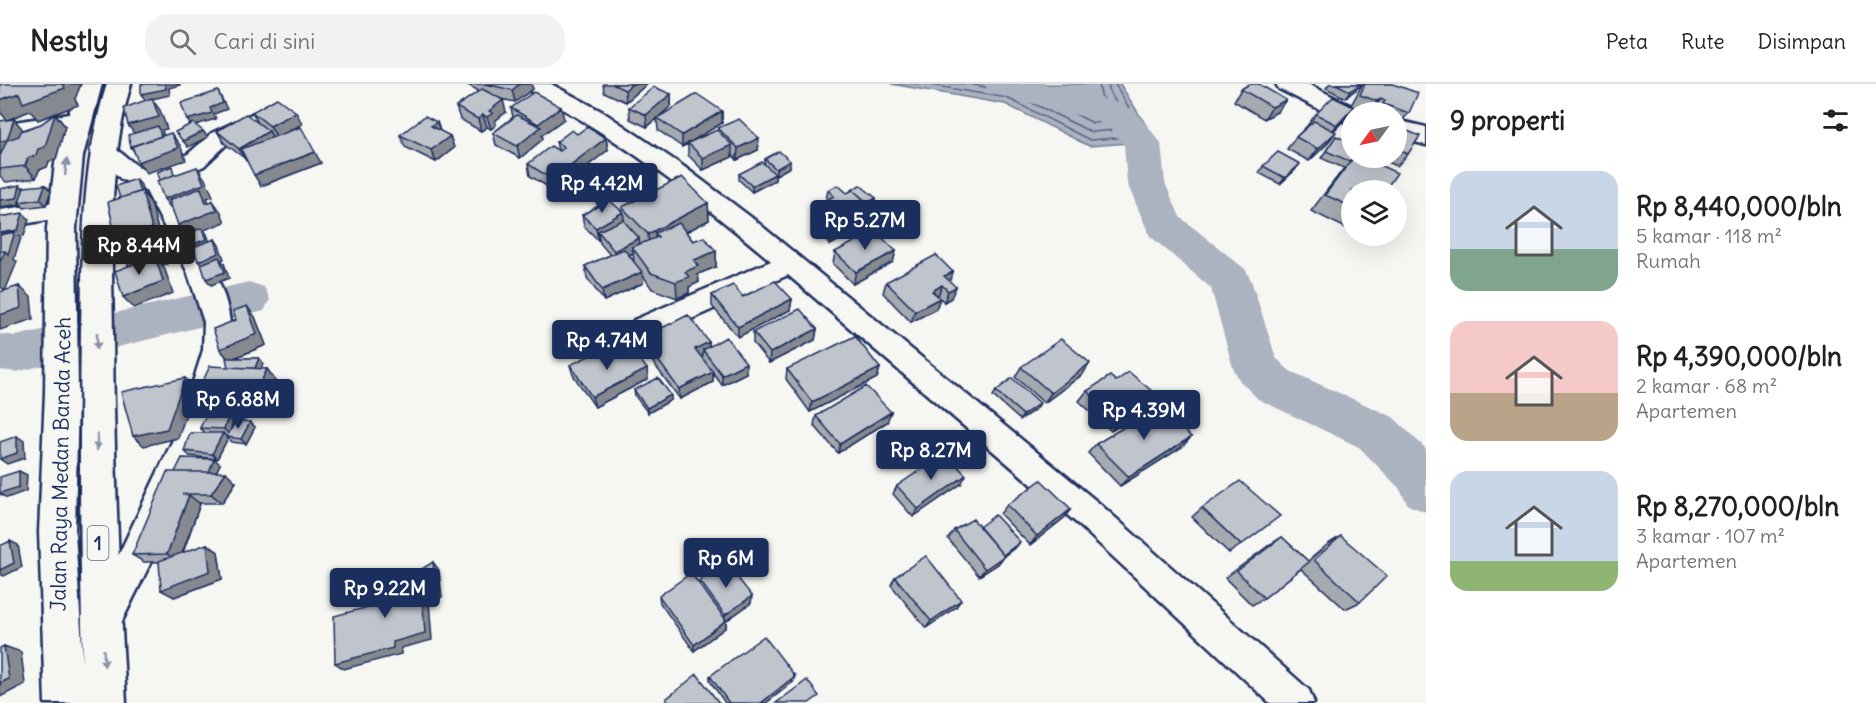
<!DOCTYPE html>
<html lang="id">
<head>
<meta charset="utf-8">
<style>
  :root { --surface:#fff; --page:#f2f2f2; --text:#202124; --muted:#757577; --line:#e0e0e0; --accent:#1b2f5e }
  body { margin:0; font-family:Delius,sans-serif; background:var(--page); color:var(--text); height:100vh; display:flex; flex-direction:column; font-size:22px; white-space:nowrap }
  * { box-sizing:border-box; margin:0 }
  p { font-size:20px; color:var(--muted) }
  .icon { flex:none; width:33px; height:33px; fill:none; stroke:currentColor; stroke-width:2; stroke-linecap:round; stroke-linejoin:round }
  .map { position:relative; flex:1; overflow:hidden }
  .details { display:flex; flex-direction:column; background:var(--surface); width:450px }
  .details>* { flex:none }
  .needle { width:39px; rotate:237deg }
  .buttons { position:absolute; left:1341px; top:18px; display:grid; gap:12px }
  .buttons a { display:grid; place-items:center; width:66px; height:66px; border-radius:50%; background:var(--surface); box-shadow:0 6px 24px #0002; font-size:30px }
  .price { position:absolute; translate:-50% -51px; padding:0 14px; border-radius:6px; background:var(--accent); color:#fff; font-size:20px; line-height:39px; filter:drop-shadow(0 2px 3px #0008) }
  .price::after { content:''; position:absolute; left:50%; top:36px; width:18px; height:14px; margin-left:-9px; background:inherit; clip-path:polygon(0 0,100% 0,50% 100%) }
  .price.selected { background:#222; color:#fff }
  ul { padding:0; list-style:none }
  li { display:flex; align-items:center; gap:18px; height:150px; padding:0 24px }
  li span { display:grid; place-items:center; flex:none; width:168px; height:120px; border-radius:18px; color:#555 }
  li>.icon { margin-inline-start:auto }
  span .icon { width:72px; height:72px; fill:#fffc; stroke-width:1 }
  li b { font-size:26px }
  h2 { display:flex; justify-content:space-between; align-items:center; height:72px; padding:0 24px; font-size:26px }
  header { display:flex; align-items:center; gap:36px; box-sizing:border-box; height:84px; padding:0 30px; background:var(--surface); border-bottom:2px solid var(--line) }
  header strong { font-size:28px }
  nav { display:flex; gap:33px; margin-inline-start:auto; font-size:21px }
  .search { width:420px; height:54px; background:var(--page); display:flex; align-items:center; gap:15px; box-sizing:border-box; padding:0 21px; border-radius:24px; color:var(--muted); font-size:22px }
  main { display:flex; flex:1; min-height:0 }
  .map>svg:first-child { display:block }
  .water { fill:#abb2c0; stroke:#717e99; stroke-width:1.5 }
  .lines { fill:none; stroke-linecap:round; stroke-linejoin:round }
  .shore { stroke:#556385; stroke-width:1.5 }
  .river { fill:#abb2c0; fill-rule:evenodd }
  .minor-casing { stroke:#1b2f5e; stroke-width:5 }
  .tertiary-casing { stroke:#1b2f5e; stroke-width:5 }
  .trunk-casing { stroke:#1b2f5e; stroke-width:5 }
  .minor { fill:#f6f6f2; fill-rule:evenodd }
  .tertiary { fill:#f6f6f2; fill-rule:evenodd }
  .trunk { fill:#f6f6f2; fill-rule:evenodd }
  .wall { fill:#a5a9b0; stroke:#1b2f5e; stroke-width:1.5; fill-rule:evenodd }
  .shaded-wall { fill:#868990; stroke:#1b2f5e; stroke-width:1.5 }
  .building { fill:#c0c4cd; stroke:#1b2f5e; stroke-width:1.5 }
  .oneway { fill:#8892a8 }
  .labels { text-anchor:middle; stroke-width:4.5; stroke-linejoin:round; paint-order:stroke }
  .shield { fill:#f6f6f2; stroke:#5d6b8a; stroke-width:1.5 }
  .shield-label { font-size:20px; font-weight:bold; fill:#1b2f5e }
  .street-label { font-size:21px; fill:#1b2f5e; stroke:#f6f6f2 }
</style>
</head>
<body>
<header>
<strong>Nestly</strong>
<div class="search"><svg class="icon" aria-label="search" viewBox="0 0 24 24"><circle cx="10" cy="10" r="6"/><path d="M15 15l6 6"/></svg>Cari di sini</div>
<nav><a>Peta</a><a>Rute</a><a>Disimpan</a></nav>
</header>
<main>
<div class="map">
<svg width="1426" height="619" viewBox="0 0 1426 619">
  <rect width="100%" height="100%" fill="#f6f6f2"/>
  <filter id="ink" filterUnits="userSpaceOnUse"><feTurbulence type="fractalNoise" baseFrequency=".0167" numOctaves="2"/><feDisplacementMap in="SourceGraphic" scale="12" xChannelSelector="R" yChannelSelector="G"/><feConvolveMatrix kernelMatrix="1 2 1 2 8 2 1 2 1" color-interpolation-filters="sRGB"/></filter>
  <g filter="url(#ink)">
    <path class="water" d="M891 0H1120L1156 57 1089 62 1005 20Z"/>
    <g class="lines">
      <path class="shore" d="M925 0 1007 14 1090 56 1142 52 1143 48 1115 0
        M969 0 1010 8 1091 48 1129 45 1130 41 1110 9 1108 0
        M1015 0 1093 39 1113 37 1115 33 1101 11 1099 0"/>
      <path class="river" d="M984 0H1044L1118 19 1135 27 1161 59 1165 99 1180 133 1245 185 1251 196 1276 274 1290 287 1393 333 1426 365V428L1408 421 1399 404 1359 363 1258 315 1240 297 1233 284 1211 204 1150 152 1127 99 1124 61 1109 43 1092 35 989 8Z
        M249 198 264 203 270 215 264 227 16 288 0 286V250L16 252Z"/>
      <g class="minor-casing">
        <path id="minor" d="M523 0H551L603 28 683 82 752 134 1101 421 1309 606 1314 619H1270L1079 441 788 191 654 252 644 255 634 252 631 244 634 236 771 177C694 112 616 51 526 5Z
          M76 29 84 31 87 36 84 41 0 54V40Z
          M254 29 262 31 265 36 262 41 228 59 204 82 165 99C187 137 226 194 230 239 238 316 150 477 116 550L104 555 92 550 87 538 179 343 203 266 204 238 187 187 146 107 121 95 90 66 93 61C113 55 129 79 147 88L188 70 212 49Z
          M62 117 71 120 74 126 71 132 0 144V126Z"/>
      </g>
      <g class="tertiary-casing">
        <path id="tertiary" d="M1276 0H1308L1363 28H1352V39L1343 37 1279 5Z
          M1396 36 1426 43V61L1396 53Z"/>
      </g>
      <g class="trunk-casing">
        <path id="trunk" d="M78 0H102L83 72 76 144 78 308 75 448 83 579C80 469 79 358 81 247 83 163 81 81 107 0H131C107 83 112 166 113 252 114 374 119 497 126 619H45L39 448 45 308 47 144 56 72Z"/>
      </g>
      <use href="#minor" class="minor"/>
      <use href="#tertiary" class="tertiary"/>
      <use href="#trunk" class="trunk"/>
    </g>
    <path class="wall" d="M466 0H531L533 5 515 18 501 15 506 28 495 37 496 41 491 45 487 43 481 47 460 35 456 23 479 7Z
      M603 0H647L626 18 604 8Z
      M1250 0 1277 28 1264 35 1234 17 1241 5Z
      M1329 0H1393L1409 29 1398 41H1396V28H1375L1371 27 1368 28H1365L1353 24 1345 35 1333 47 1327 60 1309 77 1287 65 1296 53 1307 42 1316 30 1351 21 1362 1 1345 14 1326 4Z
      M671 10V22L661 31 722 27V39L693 56 718 47V44L758 66 737 76 732 70V73L703 86 688 71V60L682 63 658 46 657 35 647 43 630 35 629 23Z
      M511 24 564 35 542 51 543 55 520 74 496 61 493 49 513 33Z
      M252 28 302 40 289 48 321 79 261 102 247 76 224 59 217 47 258 39Z
      M55 30 65 42 56 75 49 77 47 83 39 86 36 94 6 98 0 92V72L23 46 41 40Z
      M437 38 440 47 450 52 454 64 436 78 405 63 400 51Z
      M1396 42 1408 70 1397 82 1379 74H1396Z
      M577 50 606 54 608 66 555 107 530 92 528 80 558 66 556 58Z
      M1336 52 1352 74V147L1311 127 1344 84 1321 74Z
      M765 75 790 83 776 91 775 90V96L752 108 739 96V90L764 80Z
      M1263 82 1295 86 1280 100 1259 89Z
      M20 101 24 105 45 101 51 107 46 121 24 124 21 120 0 123V105Z
      M828 106 876 114 875 120 871 123 876 127 873 138 830 161 816 147 818 136 815 133 817 121 826 116Z
      M708 119 709 136 686 148 693 157 716 167V183L698 190 699 198 689 203V209L677 214 652 205 642 190 643 199 604 217 587 194 585 182 610 171 600 159 599 155 598 156 584 142 582 131 623 128 622 123ZM633 169 634 178 629 171Z
      M896 167 893 178 853 200 833 180 835 168Z
      M953 188 949 197 951 214 944 218 940 214 936 225 911 238 883 209 886 198Z
      M712 211 743 213 792 215 790 226 738 253 712 222Z
      M255 233 266 261 235 274H259L263 279 261 285H267L275 296 267 314 211 311 201 301 228 283V274L220 265Z
      M817 245 815 256 769 279 753 259V248Z
      M652 249 709 258V263L746 289 722 301 713 289V298L680 315 648 272 647 261 653 258Z
      M606 277 647 285 648 295 595 323 573 291 570 281Z
      M1021 283 1083 290 1044 319 1015 293Z
      M880 284 877 294 810 328 786 295 787 285Z
      M1116 297 1144 318 1135 331 1111 347 1079 317 1087 307Z
      M634 306 671 316 648 329 635 312Z
      M996 307 1037 324 1020 336 993 312Z
      M241 314 246 319 238 336 255 343 246 360 232 358 228 354 217 375 190 372 184 367 205 349 200 344 207 333 203 328ZM231 335 236 336 229 349 233 338Z
      M816 332 887 338 838 369 814 341Z
      M1191 353 1182 363 1120 402 1088 369 1096 360Z
      M220 380 216 388 236 398 222 419H198L200 420 183 469 207 460 218 468 222 495 174 513 159 478H144L132 471 176 388Z
      M961 400 913 433 893 410 897 402Z
      M1007 421 1064 434 1030 461 1000 430Z
      M1202 424 1241 461 1229 469 1192 433Z
      M979 443 1017 462 1004 472 998 480 979 492 948 455 954 446Z
      M1341 452 1360 518 1345 525 1301 485 1264 514 1252 521 1225 494 1269 461 1282 453 1308 477 1328 460Z
      M895 493 956 523 926 544 891 501Z
      M700 497 751 519 726 537V543L694 567 660 519 659 512 700 500Z
      M710 592 793 598 766 619H725L710 597Z"/>
    <path class="shaded-wall" d="M63 0H81L75 15 78 21 38 36 30 27 7 36 0 28V16L19 9Z
      M165 0H180V1L169 4 170 11 152 15 160 26 167 45 162 46 166 59 135 69 131 63 137 53 128 41 146 17 141 10Z
      M520 0H531L533 5 515 18 512 6Z
      M632 0H647L626 18 625 6Z
      M1360 0H1363L1345 14 1350 7Z
      M218 7 227 25 214 30 216 35 192 42 187 36Z
      M671 10V22L647 43 646 31Z
      M1381 15 1371 27 1368 28 1377 17Z
      M503 16 506 28 495 37 496 41 491 45 487 33 489 27Z
      M1286 16 1277 28 1264 35 1272 23Z
      M561 23 564 35 542 51 543 55 520 74 517 62 539 44 538 40Z
      M1354 23 1345 35 1328 53 1337 41Z
      M722 27V39L682 63V51Z
      M296 28 302 40 277 54 270 42Z
      M55 30 65 42 56 75 49 77 47 83 39 86 36 94 25 82 28 74 38 65Z
      M483 31 487 43 481 47 478 35Z
      M14 35 24 47 0 71V57Z
      M437 38 441 50 431 42Z
      M203 47 208 53 188 63 183 57Z
      M269 47 276 59 246 77 239 65Z
      M1336 48 1327 60 1309 77 1318 65Z
      M171 49 180 61 186 76 147 89 138 78Z
      M450 52 454 64 436 78 431 66Z
      M606 54 608 66 555 107 552 95Z
      M759 54 758 66 737 76 738 64Z
      M732 61V73L703 86V74Z
      M315 68 321 79 261 102 254 91Z
      M790 77V83L776 91V85Z
      M1300 80 1295 86 1280 100 1285 94Z
      M197 83 205 95 213 112 207 114 214 128 213 117 221 128 225 138 204 146 207 150 211 161 192 168 188 162 187 152 178 141 206 119 173 127 164 115Z
      M775 90V96L752 108V102Z
      M136 95 141 101 143 109 151 119 162 160 161 161 163 164 167 180 162 181 164 183 173 209 134 224 123 213 163 197 158 183 134 191 129 185 156 176 155 172 157 175 162 174 159 161 127 172 117 161 153 149 145 118 126 124 121 118 141 111Z
      M20 101 26 107 19 118 21 120 0 123V116Z
      M45 101 51 107 46 121 40 115Z
      M876 114 875 120 865 126 866 120Z
      M708 119 709 136 658 162V153L655 149 656 163 649 167 648 150Z
      M876 127 873 138 830 161 832 150Z
      M623 128 625 140 598 147 599 155 598 156 596 144Z
      M23 129 29 135 24 152H19L21 154 14 175 17 178 5 207 0 202V149Z
      M639 154 640 166 632 163 633 169 615 178 614 167Z
      M215 155 219 161 224 175 221 176 224 179 229 194 211 201 206 195 203 183 198 177Z
      M716 167V183L698 190 699 198 689 203V209L677 214 676 198 685 188 694 176Z
      M896 167 893 178 853 200 856 188Z
      M642 188 643 199 604 217 602 206Z
      M953 188 949 199 942 201 938 212 932 207 944 192Z
      M19 202 31 213 33 235 0 246V231Z
      M956 203 951 214 944 218 948 207Z
      M940 214 936 225 911 238 915 227Z
      M792 215 790 226 738 253V243Z
      M247 222 255 233 266 261 229 276 220 265Z
      M817 245 815 256 769 279 770 269Z
      M709 258V269L703 266V272L696 276 695 265Z
      M259 274 263 279 260 290 255 284Z
      M746 279V289L722 301V291Z
      M1090 279 1083 290 1044 319 1051 309Z
      M880 284 877 294 810 328 812 318Z
      M267 285 275 296 267 314 258 304Z
      M647 285 648 295 595 323 592 313Z
      M713 288V298L680 315 679 305Z
      M185 294 195 304 178 354 144 362 133 352Z
      M1153 308 1144 318 1132 327 1140 317Z
      M671 311V316L648 329 647 324Z
      M241 314 246 319 238 336 233 331Z
      M1040 319 1037 324 1020 336 1023 331Z
      M1143 321 1135 331 1111 347 1119 337Z
      M891 328 887 338 838 369 840 360Z
      M228 333 233 338 229 350 224 345Z
      M250 338 255 343 246 360 241 355Z
      M223 349 228 354 217 375 212 370Z
      M17 352 24 357 25 374 7 380 0 375Z
      M1191 353 1182 363 1120 402 1129 393Z
      M214 375 220 380 214 393 208 389Z
      M19 387 27 391 26 407 7 414 0 410Z
      M226 388 236 398 222 419 211 410Z
      M966 391 961 400 913 433 918 425Z
      M189 411 200 420 179 478 167 470Z
      M1071 425 1064 434 1030 461 1037 452Z
      M10 457 18 461 22 483 4 492 0 490V486Z
      M1020 458 1017 462 998 476 1001 472Z
      M207 460 218 468 222 495 174 513 161 506Z
      M1004 472 998 480 979 492 985 485Z
      M433 478 439 486 442 513 429 517 432 556 401 564V570L344 585 335 579 393 558 422 510Z
      M752 512 751 519 726 537V543L694 567V561L725 537V531Z
      M961 516 956 523 926 544 931 537Z
      M4 562 21 568 25 600 0 613V599Z
      M795 592 793 598 766 619H761Z"/>
    <path class="building" d="M0 0H63L65 4 23 19 19 9 0 16Z
      M141 0H165L166 5 141 10Z
      M485 0H520L512 6Z
      M612 0H632L625 6Z
      M1250 0H1259L1286 16 1272 23 1241 5Z
      M1336 0H1360L1350 7Z
      M1365 0H1393L1418 9 1409 29 1383 20 1385 17 1381 15 1377 17 1360 11Z
      M654 3 671 10 646 31 629 23Z
      M482 5 503 16 489 27 493 29 487 33 483 31 478 35 456 23Z
      M218 7 223 19 210 24 212 29 187 36 181 19Z
      M534 8 561 23 538 40 511 24Z
      M697 10 722 27 682 51 657 34Z
      M1333 13 1354 23 1337 41 1316 30Z
      M152 14 159 33 128 41 124 24Z
      M277 14 296 28 270 42 252 28Z
      M55 30 45 63 38 65 36 71 28 74 25 82 0 85V72L7 56 19 52 21 47 41 40Z
      M246 30 269 47 239 65 217 47Z
      M517 31 541 43 517 62 493 49Z
      M425 32 437 38 431 42 450 52 431 66 400 51Z
      M14 35 7 56 0 57V37Z
      M739 35 759 54 738 64 718 44Z
      M1314 37 1336 48 1318 65 1296 53Z
      M193 39 203 47 183 57 175 48Z
      M158 42 161 52 131 63 128 51Z
      M1396 42 1420 52 1408 70 1396 65Z
      M301 43 315 68 254 91 241 65Z
      M587 43 606 54 552 95 528 80 551 62 559 67 564 63 556 58 572 46 577 50Z
      M717 46 732 61 703 74 688 59Z
      M171 49 178 64 138 78 132 62Z
      M1336 52 1352 59V74H1353L1349 77 1326 67Z
      M779 67 790 77 776 85 765 75Z
      M1278 68 1300 80 1285 94 1263 82Z
      M1353 74H1364L1397 89 1385 106H1352V123L1325 111Z
      M762 78 775 90 752 102 739 90Z
      M172 82 174 91 160 96 157 88Z
      M197 83 204 100 164 115 157 97Z
      M682 93 708 119 648 150 622 123Z
      M136 95 140 108 120 114 116 102Z
      M20 101 17 114 0 116V105Z
      M45 101 40 115 19 118 24 103Z
      M838 101 847 109 853 106 876 127 832 150 818 136 827 131 817 121 834 112 828 106Z
      M860 101 876 114 868 119 853 106 850 107Z
      M201 104 206 119 213 117 217 126 178 141 169 116Z
      M142 107 153 149 117 161 108 118Z
      M609 116 623 128 596 144 582 131Z
      M23 129 18 146 0 149V133Z
      M623 136 639 154 614 167 598 147Z
      M679 139 693 157 704 153 716 167 694 176 698 182 685 188 689 193 676 198 651 189 632 163 658 153 655 149Z
      M202 144 207 155 188 162 183 151Z
      M875 147 896 167 856 188 835 168Z
      M15 148 8 170 5 167H0V151Z
      M215 155 219 169 198 177 193 163Z
      M159 158 162 174 157 175 155 172 128 182 126 169Z
      M624 165 642 188 602 206 585 182Z
      M0 167H5L0 178Z
      M936 171 953 188 944 192 956 203 948 207 942 201 932 207 940 214 915 227 886 198Z
      M155 172 163 197 123 213 115 187Z
      M219 173 225 188 206 195 201 180Z
      M775 197 792 215 738 243 712 211 733 201 743 213Z
      M19 202 21 224 0 231V208Z
      M247 222 257 250 220 265 213 245 236 236 233 227Z
      M800 225 817 245 770 269 753 248Z
      M688 231 709 258 695 265 713 288 679 305 647 261 658 256 652 249Z
      M855 252 880 284 812 318 787 285Z
      M726 253 746 279 722 291 703 266Z
      M1061 255 1090 279 1051 309 1021 283Z
      M632 265 647 285 592 313 570 281 599 267 606 277Z
      M226 274H259L255 284H251L228 283Z
      M210 282 267 285 258 304 201 301Z
      M1129 288 1153 308 1140 317 1143 321 1119 337 1087 307 1110 292 1116 297Z
      M185 294 167 345 133 352 121 308Z
      M658 294 671 311 647 324 634 306Z
      M1012 294 1040 319 1023 331 996 307Z
      M866 302 891 328 840 360 816 332Z
      M204 311 241 314 233 331 203 328 199 321Z
      M1159 322 1191 353 1129 393 1096 360Z
      M205 333H228L224 345 200 344Z
      M236 336 250 338 241 355 227 353Z
      M190 349H223L212 370 184 367Z
      M17 352V369L0 375V358Z
      M945 369 966 391 918 425 897 402Z
      M182 374 214 375 209 388H175Z
      M19 387V403L0 409V393Z
      M167 388H226L211 410H182L189 411 167 470 132 471Z
      M1041 396 1071 425 1037 452 1007 421Z
      M1240 397 1280 432 1241 461 1202 424Z
      M995 431 1020 458 1003 471 979 443Z
      M973 435 1004 472 985 485 954 446Z
      M1341 452 1387 492 1360 518 1314 476Z
      M1282 453 1309 478 1264 514 1237 487Z
      M10 457 14 479 0 486V462Z
      M207 460 210 487 161 506 159 477Z
      M926 472 961 516 931 537 895 493Z
      M433 478 436 506 422 510 425 549 393 558V564L335 579 334 532 391 517 390 505Z
      M726 479 752 512 725 531 700 497Z
      M691 489 726 536 694 561 659 512Z
      M764 552 795 592 761 619H729L710 592Z
      M4 562 9 595 0 599V564Z
      M697 590 719 619H669L666 615Z
      M807 596 819 612 809 619H776Z"/>
    <defs><path id="oneway-solid" d="M-6-.8H1V-3.2L6.5 0L1 3.2V.8H-6Z" transform="scale(1.5)"/></defs>
    <g class="oneway">
      <use href="#oneway-solid" transform="translate(66 83) rotate(-84)"/>
      <use href="#oneway-solid" transform="translate(97 257) rotate(90)"/>
      <use href="#oneway-solid" transform="translate(97 358) rotate(90)"/>
      <use href="#oneway-solid" transform="translate(104 574) rotate(88)"/>
    </g>
  </g>
  <g class="labels">
    <rect class="shield" x="87.5" y="442" width="21" height="34" rx="4.5"/>
    <g class="shield-label">
      <text x="98" y="466">1</text>
    </g>
    <g class="street-label">
      <text transform="translate(61 380) rotate(-89)" y="7">Jalan Raya Medan Banda Aceh</text>
    </g>
  </g>
</svg>
<div class="buttons">
<a><svg class="needle" viewBox="-14 -14 28 28"><path d="M0-13l5 13h-10z" fill="#e53935"/><path d="M0 13l5-13h-10z" fill="#757577"/></svg></a>
<a><svg class="icon" aria-label="layers" viewBox="0 0 24 24"><path d="M12 4l9 5-9 5-9-5zM3 14l9 5 9-5"/></svg></a>
</div>
<b class="price" style="left:602px;top:130px">Rp 4.42M</b>
<b class="price" style="left:865px;top:167px">Rp 5.27M</b>
<b class="price selected" style="left:139px;top:192px">Rp 8.44M</b>
<b class="price" style="left:607px;top:287px">Rp 4.74M</b>
<b class="price" style="left:238px;top:346px">Rp 6.88M</b>
<b class="price" style="left:1144px;top:357px">Rp 4.39M</b>
<b class="price" style="left:931px;top:397px">Rp 8.27M</b>
<b class="price" style="left:726px;top:505px">Rp 6M</b>
<b class="price" style="left:385px;top:535px">Rp 9.22M</b>
</div>
<section class="details">
<h2>9 properti<svg class="icon" aria-label="filters" viewBox="0 0 24 24"><path d="M4 7h16M4 17h16"/><circle cx="9" cy="7" r="2"/><circle cx="15" cy="17" r="2"/></svg></h2>
<ul>
<li><span style="background:linear-gradient(#c9d6e8 65%,#7fa58c 0)"><svg class="icon" aria-label="home" viewBox="0 0 24 24"><path d="M3 11l9-7 9 7M6 9v11h12V9"/></svg></span><div><b>Rp 8,440,000/bln</b><p>5 kamar · 118 m²</p><p>Rumah</p></div></li>
<li><span style="background:linear-gradient(#f6c9c9 60%,#b9a48a 0)"><svg class="icon" aria-label="home" viewBox="0 0 24 24"><path d="M3 11l9-7 9 7M6 9v11h12V9"/></svg></span><div><b>Rp 4,390,000/bln</b><p>2 kamar · 68 m²</p><p>Apartemen</p></div></li>
<li><span style="background:linear-gradient(#c9d6e8 75%,#8fb573 0)"><svg class="icon" aria-label="home" viewBox="0 0 24 24"><path d="M3 11l9-7 9 7M6 9v11h12V9"/></svg></span><div><b>Rp 8,270,000/bln</b><p>3 kamar · 107 m²</p><p>Apartemen</p></div></li>
</ul>
</section>
</main>
</body>
</html>
